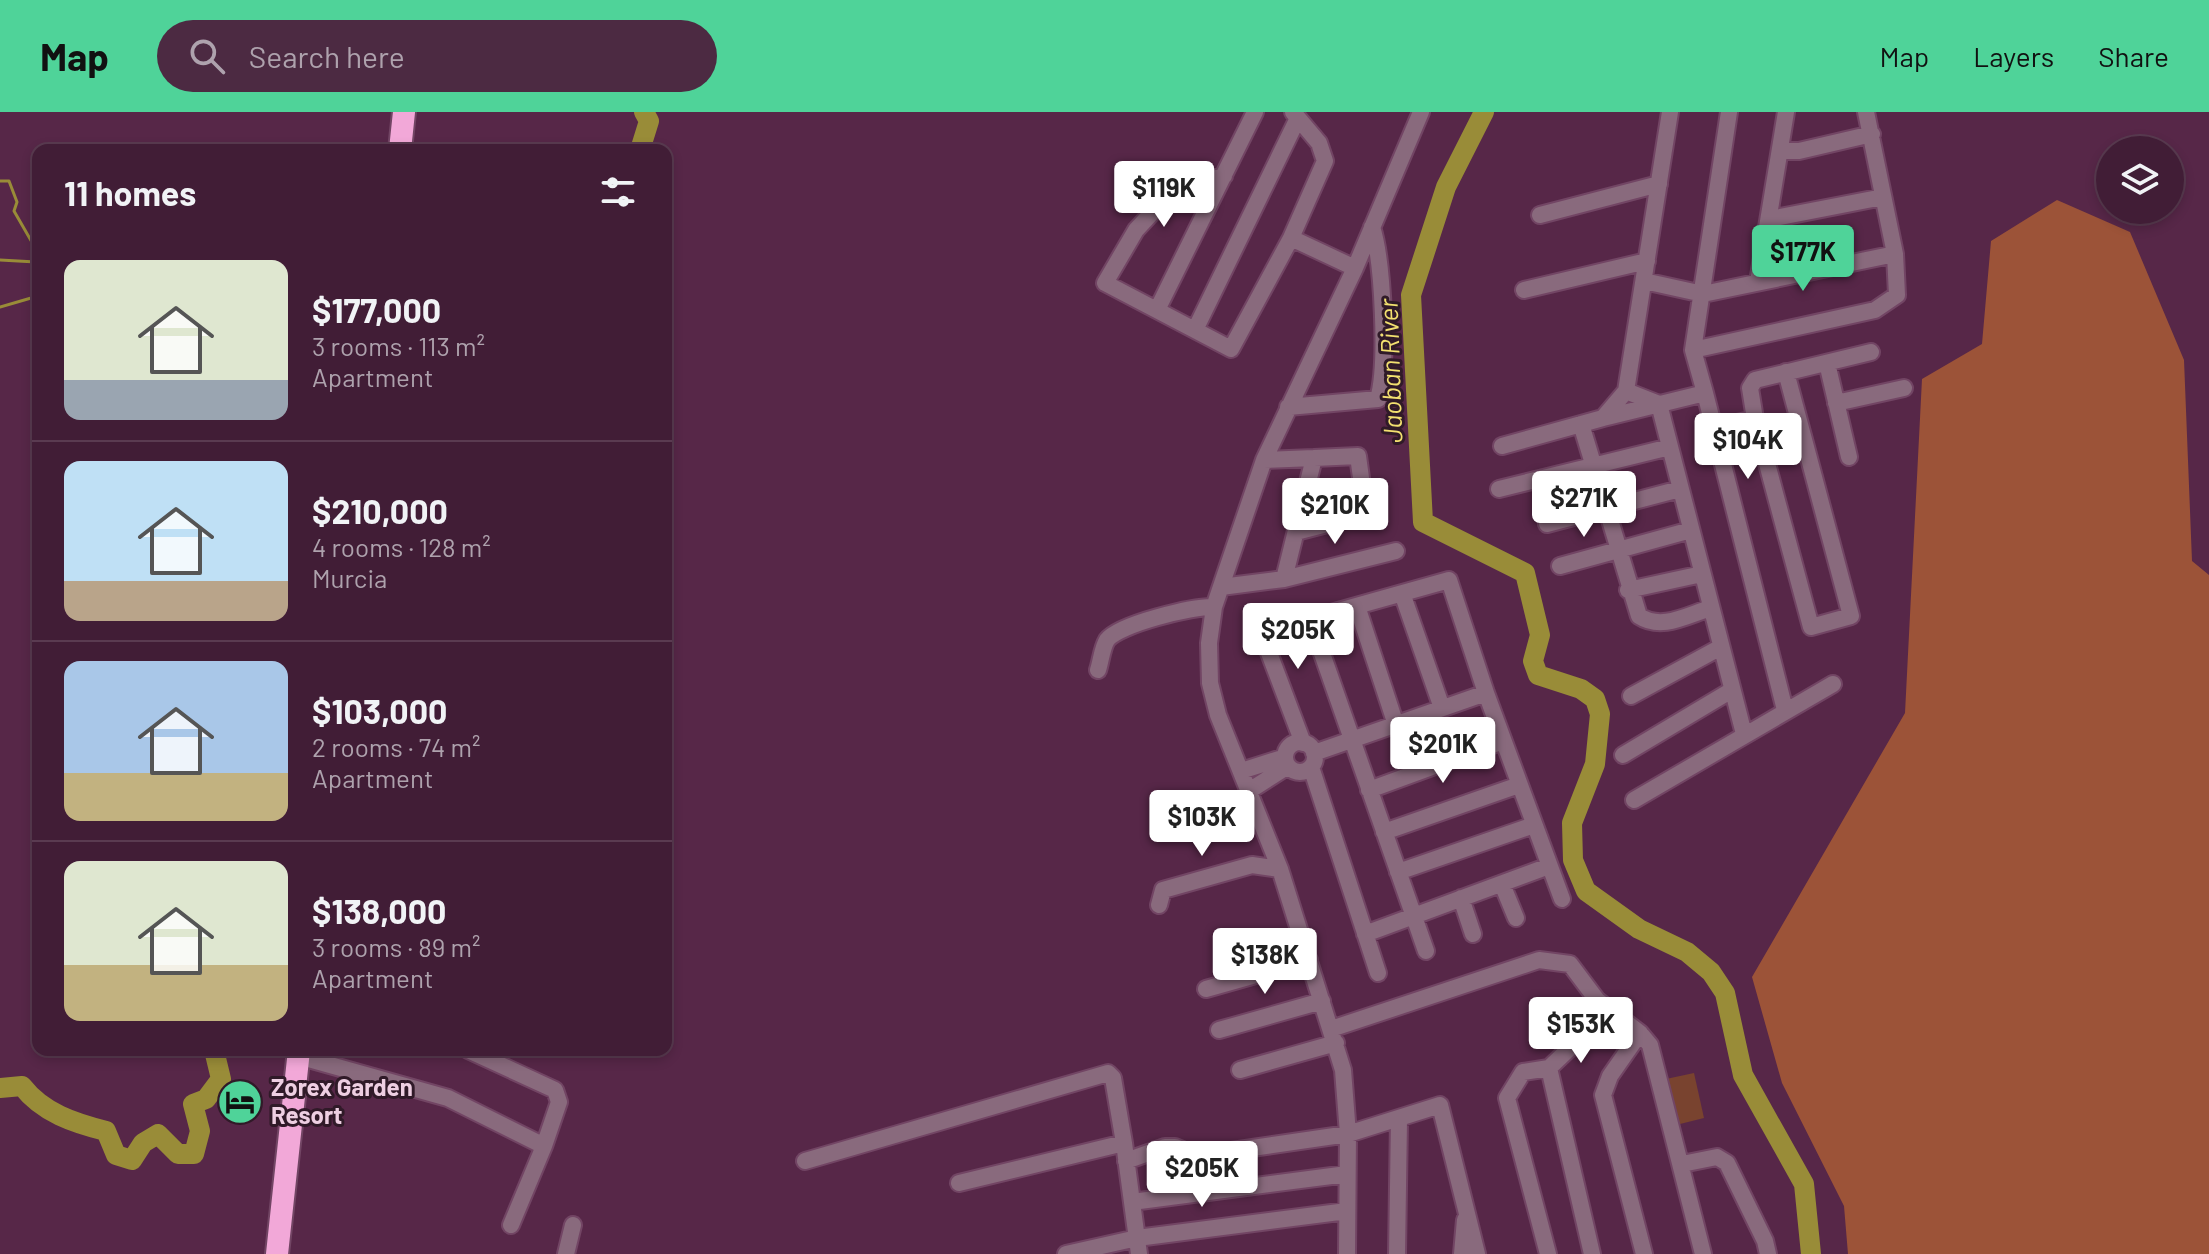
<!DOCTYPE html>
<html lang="en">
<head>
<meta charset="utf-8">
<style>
  :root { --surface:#411d36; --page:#4c2a42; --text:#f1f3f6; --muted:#aea2ad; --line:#5a3b51; --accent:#4fd399 }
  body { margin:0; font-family:Barlow,sans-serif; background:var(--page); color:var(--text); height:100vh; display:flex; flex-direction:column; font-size:30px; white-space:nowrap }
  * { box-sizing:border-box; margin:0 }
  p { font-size:26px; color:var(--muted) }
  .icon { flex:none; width:44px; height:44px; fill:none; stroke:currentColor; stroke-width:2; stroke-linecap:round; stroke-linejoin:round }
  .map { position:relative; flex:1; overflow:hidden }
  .panel { position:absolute; left:32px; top:32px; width:640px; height:912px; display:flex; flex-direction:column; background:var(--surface); border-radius:16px; box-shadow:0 4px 12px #0003,0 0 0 2px var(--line) }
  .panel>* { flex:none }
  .buttons { position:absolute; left:2096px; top:24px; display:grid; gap:16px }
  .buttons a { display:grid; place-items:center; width:88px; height:88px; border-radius:50%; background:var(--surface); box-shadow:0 4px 12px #0003,0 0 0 2px var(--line); font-size:40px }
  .price { position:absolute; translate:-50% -68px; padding:0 18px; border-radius:8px; background:#fff; color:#222; font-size:26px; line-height:52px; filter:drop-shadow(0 2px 4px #0008) }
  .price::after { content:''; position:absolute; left:50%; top:48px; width:24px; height:18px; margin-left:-12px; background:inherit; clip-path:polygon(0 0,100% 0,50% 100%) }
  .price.selected { background:var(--accent); color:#111 }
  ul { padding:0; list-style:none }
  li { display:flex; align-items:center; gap:24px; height:200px; padding:0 32px }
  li+li { border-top:2px solid var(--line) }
  li span { display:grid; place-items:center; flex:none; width:224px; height:160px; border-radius:16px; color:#555 }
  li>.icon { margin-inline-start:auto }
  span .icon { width:96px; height:96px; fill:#fffc; stroke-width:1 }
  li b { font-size:34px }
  h2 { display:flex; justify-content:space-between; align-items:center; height:96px; padding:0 32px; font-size:34px }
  header { display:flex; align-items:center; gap:48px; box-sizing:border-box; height:112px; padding:0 40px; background:var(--accent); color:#111 }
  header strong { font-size:38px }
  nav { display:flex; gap:44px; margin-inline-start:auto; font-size:28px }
  .search { width:560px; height:72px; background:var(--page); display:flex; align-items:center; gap:20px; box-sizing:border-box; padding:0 28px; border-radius:44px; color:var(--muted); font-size:30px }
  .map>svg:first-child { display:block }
  .green { fill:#79432f }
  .forest { fill:#9c5338 }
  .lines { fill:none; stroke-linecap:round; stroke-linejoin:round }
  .stream { stroke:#998c38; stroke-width:3 }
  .river { stroke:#998c38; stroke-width:20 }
  .minor-casing { stroke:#724564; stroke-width:20 }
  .highway-casing { stroke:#724564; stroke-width:26 }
  .minor { stroke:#896a7d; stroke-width:16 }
  .highway { stroke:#f2a8d8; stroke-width:22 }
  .labels { text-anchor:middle; stroke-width:6; stroke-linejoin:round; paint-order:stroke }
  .poi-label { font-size:24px; font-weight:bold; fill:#eecfe2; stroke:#301a28; text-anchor:start }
  .water-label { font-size:26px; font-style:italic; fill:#f3e170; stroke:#301a28 }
</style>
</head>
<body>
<header>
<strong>Map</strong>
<div class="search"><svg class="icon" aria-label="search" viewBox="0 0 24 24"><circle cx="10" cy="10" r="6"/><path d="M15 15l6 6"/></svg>Search here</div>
<nav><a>Map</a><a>Layers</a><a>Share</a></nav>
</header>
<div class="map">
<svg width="2209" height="1142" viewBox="0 0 2209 1142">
  <rect width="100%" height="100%" fill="#572748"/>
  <path class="green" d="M1694 961 1704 1006 1676 1013 1666 967Z"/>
  <path class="forest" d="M2057 88 2130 120 2184 248 2192 449 2209 463V1142H1848L1844 1094 1782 971 1752 865 1905 601 1922 267 1982 232 1991 129Z"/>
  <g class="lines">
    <path class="stream" d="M0 69H9L17 90 14 99 33 132 36 150
      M0 148 36 150 38 165
      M0 195 38 184"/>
    <path class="river" d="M1484 0 1446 75 1411 183 1423 410 1525 461 1540 523 1533 549 1538 563 1581 577 1595 587 1600 602 1595 652 1572 711 1573 748 1586 779 1639 817 1687 840 1711 860 1725 881 1743 963 1804 1072 1811 1142
      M640 38 649 9 644 0
      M0 976 22 974C43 1001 74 1011 106 1019L116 1043 132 1048 143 1031 158 1022 178 1042H194L200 1019 193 992 206 987 221 967 214 938"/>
    <g class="minor-casing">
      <path id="minor" d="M1780 39H1799L1872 22
        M1224 64 1174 77 1136 118 1105 171 1231 237 1291 126 1325 49 1319 31 1293 0
        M1540 103 1659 72
        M1770 107 1883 85
        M1291 126 1355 156
        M1644 169 1703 182 1895 142
        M1758 170 1786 0
        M1524 178 1647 149
        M1157 198 1255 0
        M1195 218 1298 6
        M1693 238 1875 198 1897 183 1895 142 1866 0
        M1827 251 1849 345
        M1626 279 1659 292 1744 622
        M1705 281 1693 238 1729 0
        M1836 291 1904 276
        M1288 295 1378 287C1388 253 1383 149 1372 115
        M1603 306 1705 281 1785 598
        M1755 307 1811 515 1851 504 1786 260
        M1581 312 1639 504C1662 519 1687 503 1711 496
        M1714 316 1755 307 1750 276 1755 268 1871 240
        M1502 334 1603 306 1626 279 1670 0
        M1264 348 1314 346 1284 467
        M1499 377 1670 335
        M1547 412 1680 377
        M1296 420 1366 402 1358 344 1314 346
        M1560 454 1691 418
        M1221 475 1284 467 1396 439
        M1628 478 1702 462
        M1402 481 1442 596
        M1357 494 1396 613
        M1254 501 1303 631
        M1098 558C1101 549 1102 536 1107 528 1119 512 1194 494 1214 495
        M1631 584 1721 535
        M1285 645a15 15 0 1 1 30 0a15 15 0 1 1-30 0Z
        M1314 641 1486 581
        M1623 643 1732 578
        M1311 655 1378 861
        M1241 659 1285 645
        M1369 678 1503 629
        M1249 679 1288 654
        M1634 688 1833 572
        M1384 720 1519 673
        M1398 760 1534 713
        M1502 772 1516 806
        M1461 786 1473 822
        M1159 793 1163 778 1252 753 1280 757
        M1365 822 1549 754
        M1426 839 1310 507 1449 468 1486 581 1562 787
        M1206 877 1309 848
        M1331 917 1539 848 1570 852 1597 888 1640 921 1650 933 1703 1142
        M1219 918 1322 889
        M1640 921 1610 964 1603 983 1644 1142
        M468 938 555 978 559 990 544 1034
        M298 944 448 986 544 1034 511 1113
        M1549 956 1592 1142
        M1240 958 1336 931
        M805 1049 1108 961 1113 966 1124 1031
        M1126 1049 1165 1035H1175L1197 1044 1348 1022 1440 993 1477 1142
        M1682 1052 1717 1045 1727 1051 1765 1129 1768 1142
        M959 1071 1124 1031 1139 1142
        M1132 1090 1347 1062
        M566 1142 573 1113
        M1066 1142 1137 1126 1347 1099
        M1347 1142 1348 1022 1343 958 1280 757 1218 603 1210 571 1209 531 1214 495 1264 348 1355 156 1421 0
        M1397 1142 1399 1007
        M1462 1142 1465 1108
        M1548 1142 1507 986 1523 960 1549 956 1570 936 1597 888"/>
    </g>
    <g class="highway-casing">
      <path id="highway" d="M400 38 404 0
        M277 1142 299 938"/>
    </g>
    <use href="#minor" class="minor"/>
    <use href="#highway" class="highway"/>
  </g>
  <defs>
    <g id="hotel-disc" transform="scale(2.3)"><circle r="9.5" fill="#4fd399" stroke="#301a28"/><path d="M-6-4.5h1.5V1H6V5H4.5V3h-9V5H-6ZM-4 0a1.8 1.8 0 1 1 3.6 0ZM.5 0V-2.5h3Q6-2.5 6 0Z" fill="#111"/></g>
  </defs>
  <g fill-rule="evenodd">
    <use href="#hotel-disc" x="240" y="990"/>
  </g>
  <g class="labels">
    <g class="poi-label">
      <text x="271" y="984">Zorex Garden<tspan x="271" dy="28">Resort</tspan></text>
    </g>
    <g class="water-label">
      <text transform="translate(1391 259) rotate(-92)" y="9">Jaoban River</text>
    </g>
  </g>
</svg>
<div class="buttons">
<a><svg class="icon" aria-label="layers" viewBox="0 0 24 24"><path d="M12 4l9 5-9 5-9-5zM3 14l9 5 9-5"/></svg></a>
</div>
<b class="price" style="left:1164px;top:117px">$119K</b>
<b class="price selected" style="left:1803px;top:181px">$177K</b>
<b class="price" style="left:1748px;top:369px">$104K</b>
<b class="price" style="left:1584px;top:427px">$271K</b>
<b class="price" style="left:1335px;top:434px">$210K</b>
<b class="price" style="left:1298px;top:559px">$205K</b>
<b class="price" style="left:1443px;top:673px">$201K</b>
<b class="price" style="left:1202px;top:746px">$103K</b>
<b class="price" style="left:1265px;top:884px">$138K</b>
<b class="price" style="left:1581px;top:953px">$153K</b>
<b class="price" style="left:1202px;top:1097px">$205K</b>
<section class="panel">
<h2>11 homes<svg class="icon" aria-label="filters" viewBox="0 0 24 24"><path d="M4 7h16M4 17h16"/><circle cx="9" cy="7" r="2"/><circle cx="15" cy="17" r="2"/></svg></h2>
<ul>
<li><span style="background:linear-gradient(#dfe7d0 75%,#9aa5b1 0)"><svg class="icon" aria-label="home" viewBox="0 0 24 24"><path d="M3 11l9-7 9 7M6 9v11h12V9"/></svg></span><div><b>$177,000</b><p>3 rooms · 113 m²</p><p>Apartment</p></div></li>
<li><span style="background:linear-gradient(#bfe0f5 75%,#b9a48a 0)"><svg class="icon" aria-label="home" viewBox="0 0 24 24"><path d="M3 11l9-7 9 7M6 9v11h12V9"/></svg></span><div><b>$210,000</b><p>4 rooms · 128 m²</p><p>Murcia</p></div></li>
<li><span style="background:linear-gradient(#a9c7e8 70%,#c2b280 0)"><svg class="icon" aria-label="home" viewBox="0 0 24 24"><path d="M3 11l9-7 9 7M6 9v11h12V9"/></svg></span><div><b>$103,000</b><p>2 rooms · 74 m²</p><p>Apartment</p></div></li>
<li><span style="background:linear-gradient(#dfe7d0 65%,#c2b280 0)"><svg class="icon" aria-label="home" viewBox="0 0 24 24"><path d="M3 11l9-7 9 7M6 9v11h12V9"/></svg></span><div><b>$138,000</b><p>3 rooms · 89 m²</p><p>Apartment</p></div></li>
</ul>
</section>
</div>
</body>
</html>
